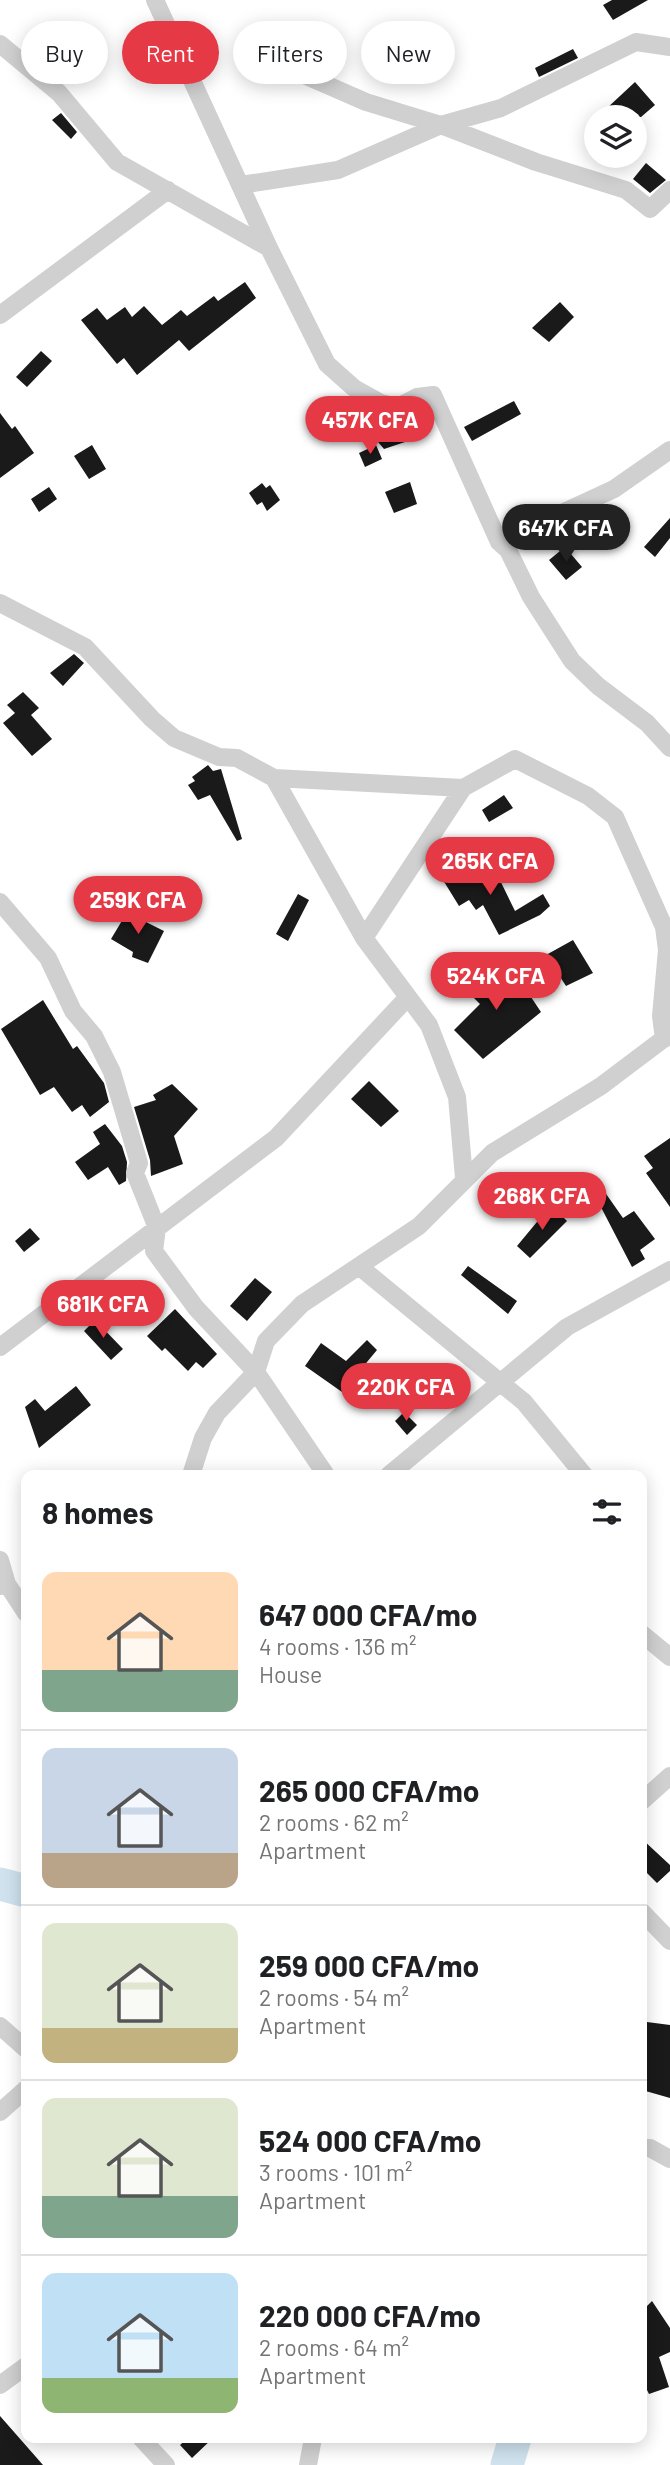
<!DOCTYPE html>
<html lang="en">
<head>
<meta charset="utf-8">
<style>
  :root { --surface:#fff; --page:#f2f2f2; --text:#202124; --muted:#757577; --line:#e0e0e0; --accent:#e63946 }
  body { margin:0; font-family:Barlow,sans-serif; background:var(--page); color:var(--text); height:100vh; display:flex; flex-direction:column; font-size:26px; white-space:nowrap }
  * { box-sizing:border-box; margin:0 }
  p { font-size:23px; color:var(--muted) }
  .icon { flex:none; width:38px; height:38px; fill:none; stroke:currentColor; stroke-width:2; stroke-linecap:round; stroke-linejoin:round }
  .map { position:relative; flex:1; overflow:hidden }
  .drawer { position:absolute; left:21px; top:1470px; width:626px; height:973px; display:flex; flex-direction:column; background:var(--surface); border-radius:14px; box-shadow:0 4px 18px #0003 }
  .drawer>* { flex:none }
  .banner { position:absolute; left:21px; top:21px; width:628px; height:63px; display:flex; gap:14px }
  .fabs { position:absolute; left:584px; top:105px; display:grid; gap:14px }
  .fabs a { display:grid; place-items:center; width:63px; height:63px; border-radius:50%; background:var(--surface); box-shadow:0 4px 18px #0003; font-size:35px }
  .price { position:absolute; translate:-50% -60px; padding:0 16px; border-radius:24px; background:var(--accent); color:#fff; font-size:23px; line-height:46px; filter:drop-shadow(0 2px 4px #0008) }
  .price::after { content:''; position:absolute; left:50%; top:42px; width:21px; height:16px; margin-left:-10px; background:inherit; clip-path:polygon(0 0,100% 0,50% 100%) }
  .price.on { background:#222; color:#fff }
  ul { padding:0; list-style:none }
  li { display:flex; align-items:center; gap:21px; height:175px; padding:0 21px }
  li+li { border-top:2px solid var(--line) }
  li span { display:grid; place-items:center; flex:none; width:196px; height:140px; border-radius:14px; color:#555 }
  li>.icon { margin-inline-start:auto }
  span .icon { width:84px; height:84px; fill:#fffc; stroke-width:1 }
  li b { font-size:30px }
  h2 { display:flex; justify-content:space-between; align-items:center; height:84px; padding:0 21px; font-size:30px }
  .pill { padding:0 24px; border-radius:32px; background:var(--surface); box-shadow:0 4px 18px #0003; font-size:24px; line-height:63px }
  .pill.on { background:var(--accent); color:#fff }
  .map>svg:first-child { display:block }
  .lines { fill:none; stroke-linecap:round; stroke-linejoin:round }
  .river { stroke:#cfe2ee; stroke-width:33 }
  .building { fill:#1a1a1a }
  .minor { stroke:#d0d0d0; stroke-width:18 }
</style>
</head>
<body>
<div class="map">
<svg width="670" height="2465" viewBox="0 0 670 2465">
  <rect width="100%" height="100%" fill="#fff"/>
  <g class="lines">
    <path class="river" d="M0 1884 26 1891
      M507 2465 515 2438"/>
  </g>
  <path class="building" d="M612 0H648L613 20 603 5Z
    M573 49 578 58 539 77 535 68Z
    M635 82 655 105 641 117H614L606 109Z
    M61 113 77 132 71 139 52 120Z
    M646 163 666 180 650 193 633 179Z
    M245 282 256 298 189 351 179 340 137 375 124 358 117 364 81 320 97 308 107 320 125 307 132 317 144 306 162 325 181 310 187 316 214 296 218 301Z
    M560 302 574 317 549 342 532 328Z
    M41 351 52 361 27 387 16 377Z
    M514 401 521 414 472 441 464 427Z
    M0 413 12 429 15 426 34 453 0 478Z
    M409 425 414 439 384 449 373 436Z
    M92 445 106 469 89 479 74 456Z
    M376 445 382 459 365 467 359 453Z
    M410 482 417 504 394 513 385 492Z
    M262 483 266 488 270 485 280 500 267 511 262 502 257 505 249 493Z
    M49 487 57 499 39 512 31 499Z
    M670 518V538L655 557 644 547Z
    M565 547 582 567 566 580 549 560Z
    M74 654 84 663 63 686 50 673Z
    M23 692 39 708 31 715 52 739 32 756 3 723 15 713 7 705Z
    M208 765 213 771 221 769 242 839 237 841 210 795 198 800 188 785 195 781 192 777Z
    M504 795 513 808 489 822 482 810Z
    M450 859 463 881 493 866 515 911 543 894 550 906 540 915 499 935 483 905 476 910 469 900 459 906 435 867Z
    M298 894 309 900 288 941 276 934Z
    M129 909 144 918 142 920 164 931 148 963 132 957 133 952 111 939Z
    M573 940 593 973 566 986 553 966 545 972 537 960Z
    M492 963 531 997 541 1012 483 1059 454 1030 480 1004 467 991Z
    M43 1000 73 1049 77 1046 104 1083 109 1102 90 1117 82 1105 72 1112 54 1087 40 1095 1 1029Z
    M369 1081 399 1111 381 1127 351 1099Z
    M172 1084 198 1109 174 1136 183 1164 151 1176 150 1160 134 1107 156 1100 153 1095Z
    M105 1124 122 1146 127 1162 126 1181 119 1185 108 1167 88 1180 75 1162 100 1144 93 1132Z
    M670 1138V1207L646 1173 653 1168 644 1156Z
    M597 1181 623 1218 634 1211 655 1239 640 1250 645 1259 632 1267 590 1186Z
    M551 1205 567 1221 530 1258 517 1246Z
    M30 1228 40 1239 24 1252 15 1241Z
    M468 1266 517 1301 508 1314 461 1275Z
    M255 1278 272 1292 247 1321 230 1306Z
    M175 1309 217 1354 203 1368 196 1362 188 1371 165 1348 162 1351 147 1336Z
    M95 1320 123 1349 111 1360 84 1331Z
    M367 1340 377 1350 342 1392 305 1366 321 1343 346 1361Z
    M76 1386 91 1405 39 1448 25 1407 35 1399 45 1411Z
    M404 1412 417 1425 407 1435 395 1421Z
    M642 1839 670 1865V1871L657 1883 642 1868Z
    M647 2022 670 2025V2098L642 2090V2033Z
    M652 2301 670 2328V2352L659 2357 669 2387 649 2394 645 2386 642 2387V2311Z
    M0 2416 43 2465H0Z
    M188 2438H213L192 2458 180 2445Z"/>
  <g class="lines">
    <path class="minor" d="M155 0 269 248 327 364 354 388 381 403 398 407 417 397 433 395 499 542 508 550 531 597 572 661 598 686 647 723 670 748
      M0 44 59 93 117 162 269 248
      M249 51 366 102 441 125 536 162 626 190 650 209 670 190
      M241 185 338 170 441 125 501 108 636 42 670 47
      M0 315 168 190
      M499 542 614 489 670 450
      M0 603 85 647 152 719 174 738 219 757 237 758 274 778 463 788 515 759 588 796 615 817 664 927 667 950 661 1016 664 1039
      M274 778 364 938 429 1025 457 1097 464 1178
      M0 902 48 958 73 1011 94 1036 112 1072 139 1163 135 1173 157 1228 154 1251 196 1308 256 1372 326 1475
      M364 938 463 788
      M360 1267 524 1402 584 1475
      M0 1347 276 1138 408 997
      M191 1475 203 1438 217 1413 256 1372 266 1341 302 1304 419 1226 492 1153 601 1086 670 1034
      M389 1475 567 1327 670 1270
      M0 1560 7 1584
      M0 1586 7 1584 26 1613
      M642 1634 670 1657
      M642 1801 670 1776
      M642 1912 670 1941
      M0 2026 26 2049
      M0 2112 26 2089
      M642 2148H650L670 2159
      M0 2385 26 2366
      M141 2438 166 2465
      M308 2465 313 2438"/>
  </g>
</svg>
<div class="fabs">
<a><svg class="icon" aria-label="layers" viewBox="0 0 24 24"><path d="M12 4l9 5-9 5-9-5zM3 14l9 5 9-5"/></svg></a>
</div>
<b class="price" style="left:370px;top:456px">457K CFA</b>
<b class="price on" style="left:566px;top:564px">647K CFA</b>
<b class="price" style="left:490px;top:897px">265K CFA</b>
<b class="price" style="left:138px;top:936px">259K CFA</b>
<b class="price" style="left:496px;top:1012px">524K CFA</b>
<b class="price" style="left:542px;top:1232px">268K CFA</b>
<b class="price" style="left:103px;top:1340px">681K CFA</b>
<b class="price" style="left:406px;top:1423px">220K CFA</b>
<div class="banner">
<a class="pill">Buy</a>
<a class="pill on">Rent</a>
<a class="pill">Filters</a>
<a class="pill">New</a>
</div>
<section class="drawer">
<h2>8 homes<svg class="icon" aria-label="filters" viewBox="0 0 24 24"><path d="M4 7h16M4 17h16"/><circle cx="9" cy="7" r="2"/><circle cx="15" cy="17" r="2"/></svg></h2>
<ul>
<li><span style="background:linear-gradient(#ffd9b3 70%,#7fa58c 0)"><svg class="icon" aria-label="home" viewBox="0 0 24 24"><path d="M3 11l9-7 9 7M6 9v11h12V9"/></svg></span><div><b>647 000 CFA/mo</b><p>4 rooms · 136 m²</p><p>House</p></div></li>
<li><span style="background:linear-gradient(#c9d6e8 75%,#b9a48a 0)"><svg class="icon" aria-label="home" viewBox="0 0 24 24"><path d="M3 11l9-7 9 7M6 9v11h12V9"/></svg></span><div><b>265 000 CFA/mo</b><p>2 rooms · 62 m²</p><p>Apartment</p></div></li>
<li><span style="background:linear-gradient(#dfe7d0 75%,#c2b280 0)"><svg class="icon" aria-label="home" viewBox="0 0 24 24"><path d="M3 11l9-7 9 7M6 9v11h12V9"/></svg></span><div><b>259 000 CFA/mo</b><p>2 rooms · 54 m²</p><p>Apartment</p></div></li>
<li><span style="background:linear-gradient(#dfe7d0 70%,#7fa58c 0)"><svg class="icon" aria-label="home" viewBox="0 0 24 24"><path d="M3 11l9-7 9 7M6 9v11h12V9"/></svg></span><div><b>524 000 CFA/mo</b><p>3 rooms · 101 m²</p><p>Apartment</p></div></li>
<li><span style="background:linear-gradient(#bfe0f5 75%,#8fb573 0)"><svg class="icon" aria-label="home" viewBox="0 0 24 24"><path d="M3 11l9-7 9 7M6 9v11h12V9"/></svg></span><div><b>220 000 CFA/mo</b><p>2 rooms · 64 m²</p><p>Apartment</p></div></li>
</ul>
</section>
</div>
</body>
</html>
